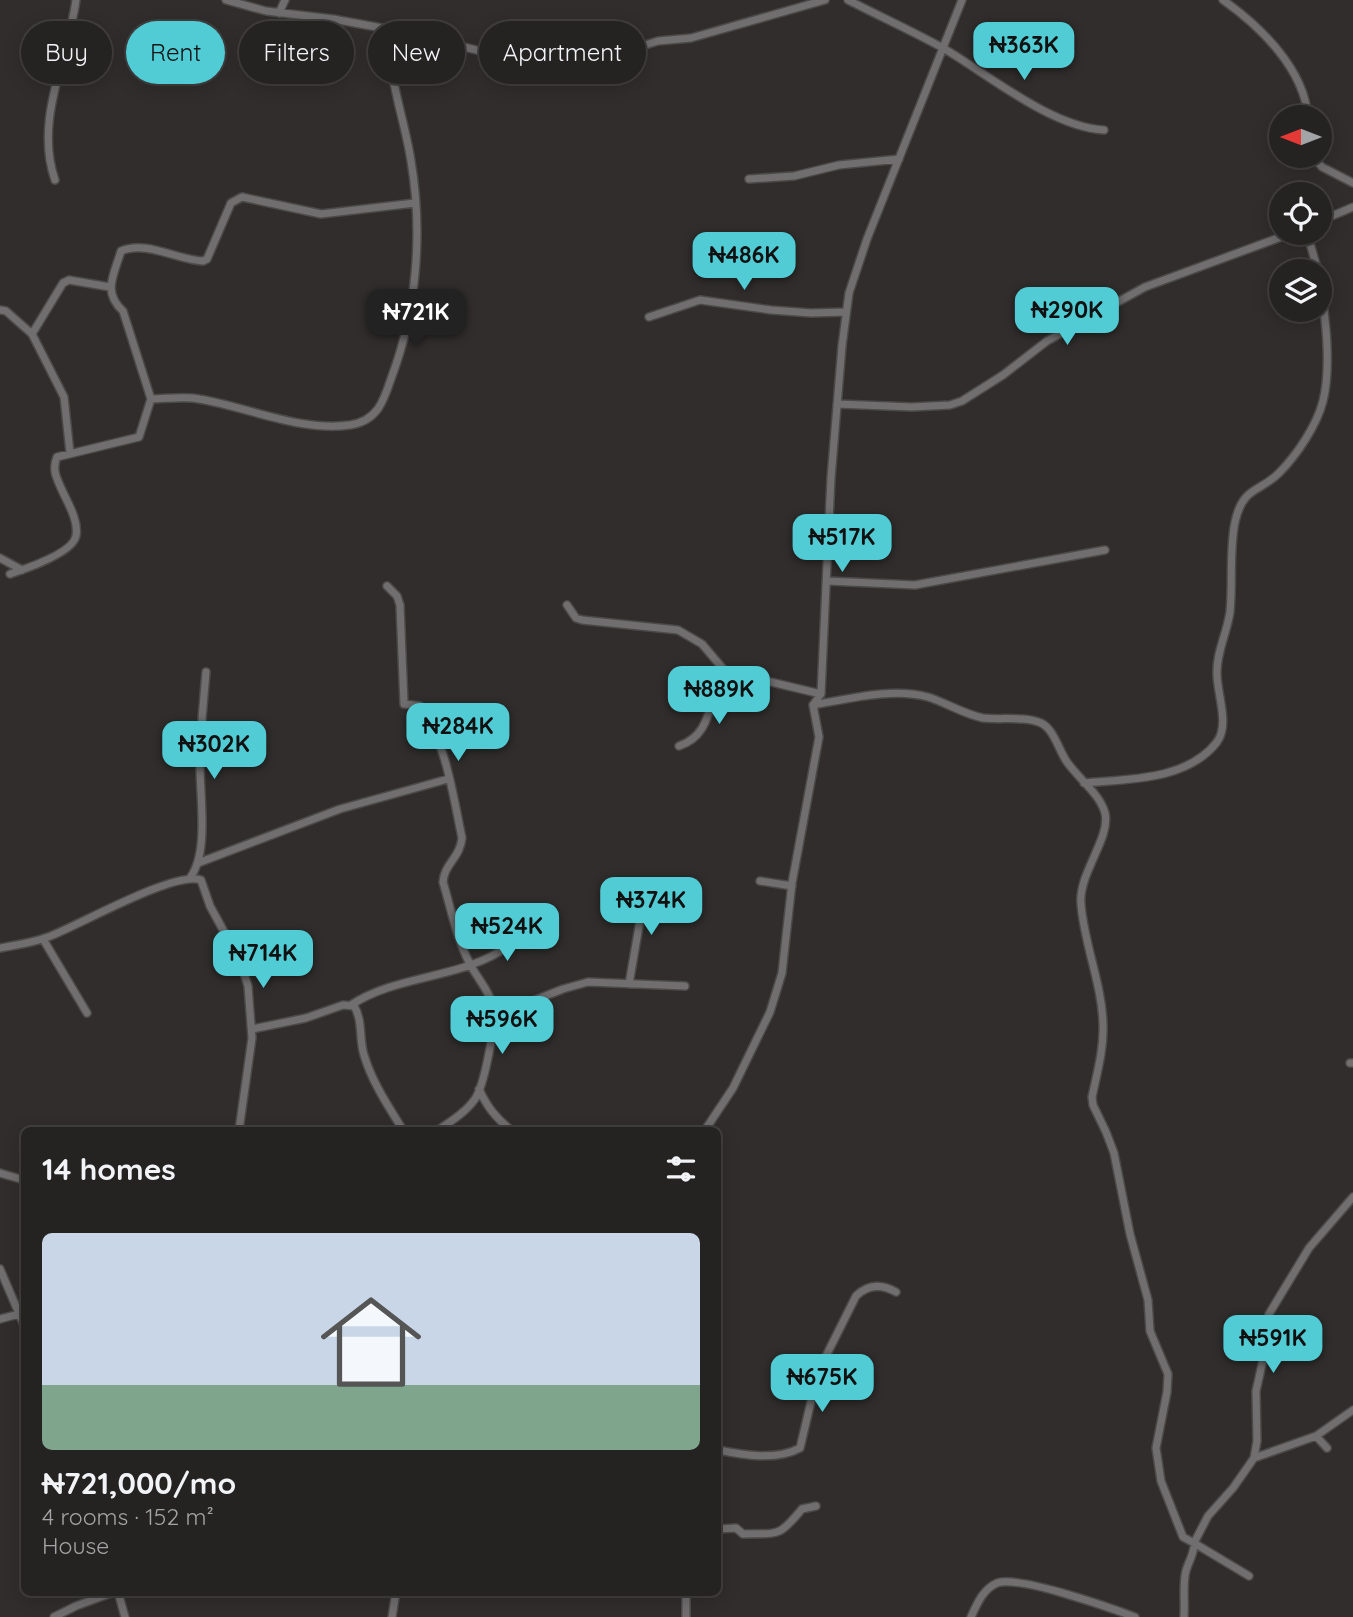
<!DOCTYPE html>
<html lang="en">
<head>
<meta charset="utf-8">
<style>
  :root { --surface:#252222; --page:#2d2a2a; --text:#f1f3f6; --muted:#a3a4a5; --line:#423f40; --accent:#51ccd5 }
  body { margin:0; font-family:Quicksand,sans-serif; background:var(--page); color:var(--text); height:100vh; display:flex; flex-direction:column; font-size:26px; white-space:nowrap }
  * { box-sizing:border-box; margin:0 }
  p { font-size:23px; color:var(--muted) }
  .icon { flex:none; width:38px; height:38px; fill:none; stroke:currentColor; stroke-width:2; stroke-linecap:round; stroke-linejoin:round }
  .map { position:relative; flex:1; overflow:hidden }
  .sheet { position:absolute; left:21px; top:1127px; width:700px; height:469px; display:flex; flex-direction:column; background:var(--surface); border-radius:10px; box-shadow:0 4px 18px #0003,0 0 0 2px var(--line) }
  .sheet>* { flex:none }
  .top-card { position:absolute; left:21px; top:21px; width:700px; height:63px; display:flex; gap:14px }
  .needle { width:46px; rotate:270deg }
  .tools { position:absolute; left:1269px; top:105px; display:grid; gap:14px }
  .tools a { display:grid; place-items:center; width:63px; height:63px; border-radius:50%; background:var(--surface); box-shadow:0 4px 18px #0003,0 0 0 2px var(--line); font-size:35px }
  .price { position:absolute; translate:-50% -60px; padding:0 16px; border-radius:14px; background:var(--accent); color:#111; font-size:23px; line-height:46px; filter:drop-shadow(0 2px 4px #0008) }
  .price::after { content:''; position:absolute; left:50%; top:42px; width:21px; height:16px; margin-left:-10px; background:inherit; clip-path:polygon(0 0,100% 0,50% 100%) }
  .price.active { background:#222; color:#fff }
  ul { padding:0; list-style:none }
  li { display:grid; align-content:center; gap:14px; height:371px; padding:0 21px }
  li span { display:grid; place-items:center; height:217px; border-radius:10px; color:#555 }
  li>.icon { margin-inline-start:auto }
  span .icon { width:126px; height:126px; fill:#fffc; stroke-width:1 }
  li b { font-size:30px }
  h2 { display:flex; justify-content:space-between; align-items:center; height:84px; padding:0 21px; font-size:30px }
  .pill { padding:0 24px; border-radius:32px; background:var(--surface); box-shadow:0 4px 18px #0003,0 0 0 2px var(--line); font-size:24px; line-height:63px }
  .pill.active { background:var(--accent); color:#111 }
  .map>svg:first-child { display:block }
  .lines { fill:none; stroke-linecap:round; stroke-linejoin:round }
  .street-casing { stroke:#4c4949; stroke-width:10 }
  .street { stroke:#706e6e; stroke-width:7 }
</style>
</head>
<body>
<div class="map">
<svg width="1353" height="1617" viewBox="0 0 1353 1617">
  <rect width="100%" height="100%" fill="#312d2d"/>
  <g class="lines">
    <g class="street-casing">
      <path id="street" d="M226 0 266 11 333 19 393 30 493 54 578 60 601 59 658 41 691 38 825 0
        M848 0C879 16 912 31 943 48 989 75 1051 127 1104 130
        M1223 0C1261 27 1304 69 1308 117
        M279 13 285 0
        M1312 156 1322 167 1353 183
        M749 179 794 176 839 165 899 159
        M55 180C34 120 68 59 76 0
        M1320 221 1353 207
        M1307 233 1318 271
        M0 310 6 311 32 334 64 397 70 453
        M649 317 700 300 771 310 811 313 846 312
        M32 334 63 283 69 280 110 287
        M151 399C166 399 184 396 199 399 248 407 300 432 350 425 378 421 384 400 392 376 417 309 423 232 411 161 407 135 399 109 394 83 391 66 392 48 393 30
        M837 404 912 407 950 405 962 401 1003 375 1047 341 1145 287 1292 233
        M0 558 22 570
        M10 574C25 569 73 553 76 536 79 520 67 502 61 488 56 477 52 469 57 457L139 437 151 399 123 311C102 292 114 275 121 251 146 240 177 260 203 261L207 259 231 203 242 197 321 214 415 203
        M828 581 915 585 1105 550
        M387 586 397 596 400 605 404 704 420 706C446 742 453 795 462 838 460 858 444 864 443 882 451 909 457 940 470 964 477 978 489 990 493 1006 497 1022 484 1086 475 1099 466 1112 450 1122 438 1130
        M567 605 576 618 582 620 678 630 702 644 725 671 821 694
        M813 705C848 699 893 687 928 697 947 703 963 714 983 718 1001 720 1024 716 1041 723 1054 729 1059 751 1067 762 1078 778 1100 794 1105 813 1111 838 1078 874 1081 904 1084 944 1102 984 1103 1024 1104 1049 1097 1073 1092 1097L1093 1105 1106 1132 1114 1153 1130 1234 1148 1300 1150 1331 1168 1374 1167 1392 1156 1448 1161 1481 1183 1537 1194 1543C1195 1555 1186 1564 1185 1576 1183 1590 1185 1603 1184 1617
        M679 746C714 734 707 699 725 671
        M1084 783C1127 779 1187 781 1217 742 1230 724 1217 694 1217 674 1216 653 1227 633 1230 612 1233 582 1229 551 1235 522 1243 486 1259 493 1279 473 1297 455 1317 425 1323 401 1332 365 1325 316 1320 279
        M198 863 340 809 448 779
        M190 878C210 851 199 793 200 760 201 730 203 701 206 672
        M760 881 792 886
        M43 939 87 1013
        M0 948C16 945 32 943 48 937 78 926 175 870 201 880L210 906 240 961 248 986 252 1038 239 1130
        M629 984 646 886
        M351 1005C395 976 453 979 499 952 508 947 515 938 523 931
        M495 1016 563 989 588 982 685 986
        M252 1029 306 1018 343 1005 354 1006C363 1020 359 1040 364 1055 372 1082 388 1106 403 1130
        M1350 1063H1353
        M479 1089C487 1107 496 1118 511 1130
        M705 1130 733 1088 770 1012 782 973 792 883 819 737 813 705 821 694 831 478 842 346 849 293 867 239 962 0
        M0 1173 24 1180
        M0 1269 24 1325
        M0 1319 19 1314
        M1316 1436 1327 1448
        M718 1450C743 1455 776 1461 800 1448L818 1372 856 1296C868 1284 882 1284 896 1292
        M1254 1458 1316 1436 1353 1410
        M718 1529 736 1528 743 1534C779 1533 778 1538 802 1509L816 1506
        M1249 1576 1194 1543 1208 1516 1233 1488 1254 1458 1257 1441 1256 1391 1263 1360 1264 1334 1269 1314 1309 1248 1353 1197
        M118 1592 125 1617
        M686 1592V1617
        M54 1617 76 1606 114 1592
        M392 1617 396 1592
        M971 1617C977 1604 983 1589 997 1583 1018 1575 1111 1608 1135 1617"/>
    </g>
    <use href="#street" class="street"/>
  </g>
</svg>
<div class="tools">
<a><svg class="needle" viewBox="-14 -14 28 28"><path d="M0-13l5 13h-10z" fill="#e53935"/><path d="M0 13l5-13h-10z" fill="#a3a4a5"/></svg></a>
<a><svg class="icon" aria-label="locate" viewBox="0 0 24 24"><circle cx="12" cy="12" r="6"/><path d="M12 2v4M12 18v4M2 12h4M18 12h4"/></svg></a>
<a><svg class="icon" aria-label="layers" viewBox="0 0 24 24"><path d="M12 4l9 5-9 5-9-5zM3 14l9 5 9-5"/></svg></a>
</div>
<b class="price" style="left:1024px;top:82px">₦363K</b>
<b class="price" style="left:744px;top:292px">₦486K</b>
<b class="price" style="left:1067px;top:347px">₦290K</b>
<b class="price active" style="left:416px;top:349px">₦721K</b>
<b class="price" style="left:842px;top:574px">₦517K</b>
<b class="price" style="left:719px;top:726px">₦889K</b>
<b class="price" style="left:458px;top:763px">₦284K</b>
<b class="price" style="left:214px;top:781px">₦302K</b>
<b class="price" style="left:651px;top:937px">₦374K</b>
<b class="price" style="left:507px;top:963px">₦524K</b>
<b class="price" style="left:263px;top:990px">₦714K</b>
<b class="price" style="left:502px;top:1056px">₦596K</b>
<b class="price" style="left:1273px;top:1375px">₦591K</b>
<b class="price" style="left:822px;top:1414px">₦675K</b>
<div class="top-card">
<a class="pill">Buy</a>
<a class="pill active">Rent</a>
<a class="pill">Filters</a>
<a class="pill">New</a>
<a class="pill">Apartment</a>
</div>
<section class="sheet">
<h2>14 homes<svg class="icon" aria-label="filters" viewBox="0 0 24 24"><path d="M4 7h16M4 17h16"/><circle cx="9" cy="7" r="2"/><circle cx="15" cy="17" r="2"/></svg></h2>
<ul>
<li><span style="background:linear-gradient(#c9d6e8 70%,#7fa58c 0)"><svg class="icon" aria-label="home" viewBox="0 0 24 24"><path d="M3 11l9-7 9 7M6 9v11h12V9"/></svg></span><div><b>₦721,000/mo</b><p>4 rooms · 152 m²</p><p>House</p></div></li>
</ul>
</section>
</div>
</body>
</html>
